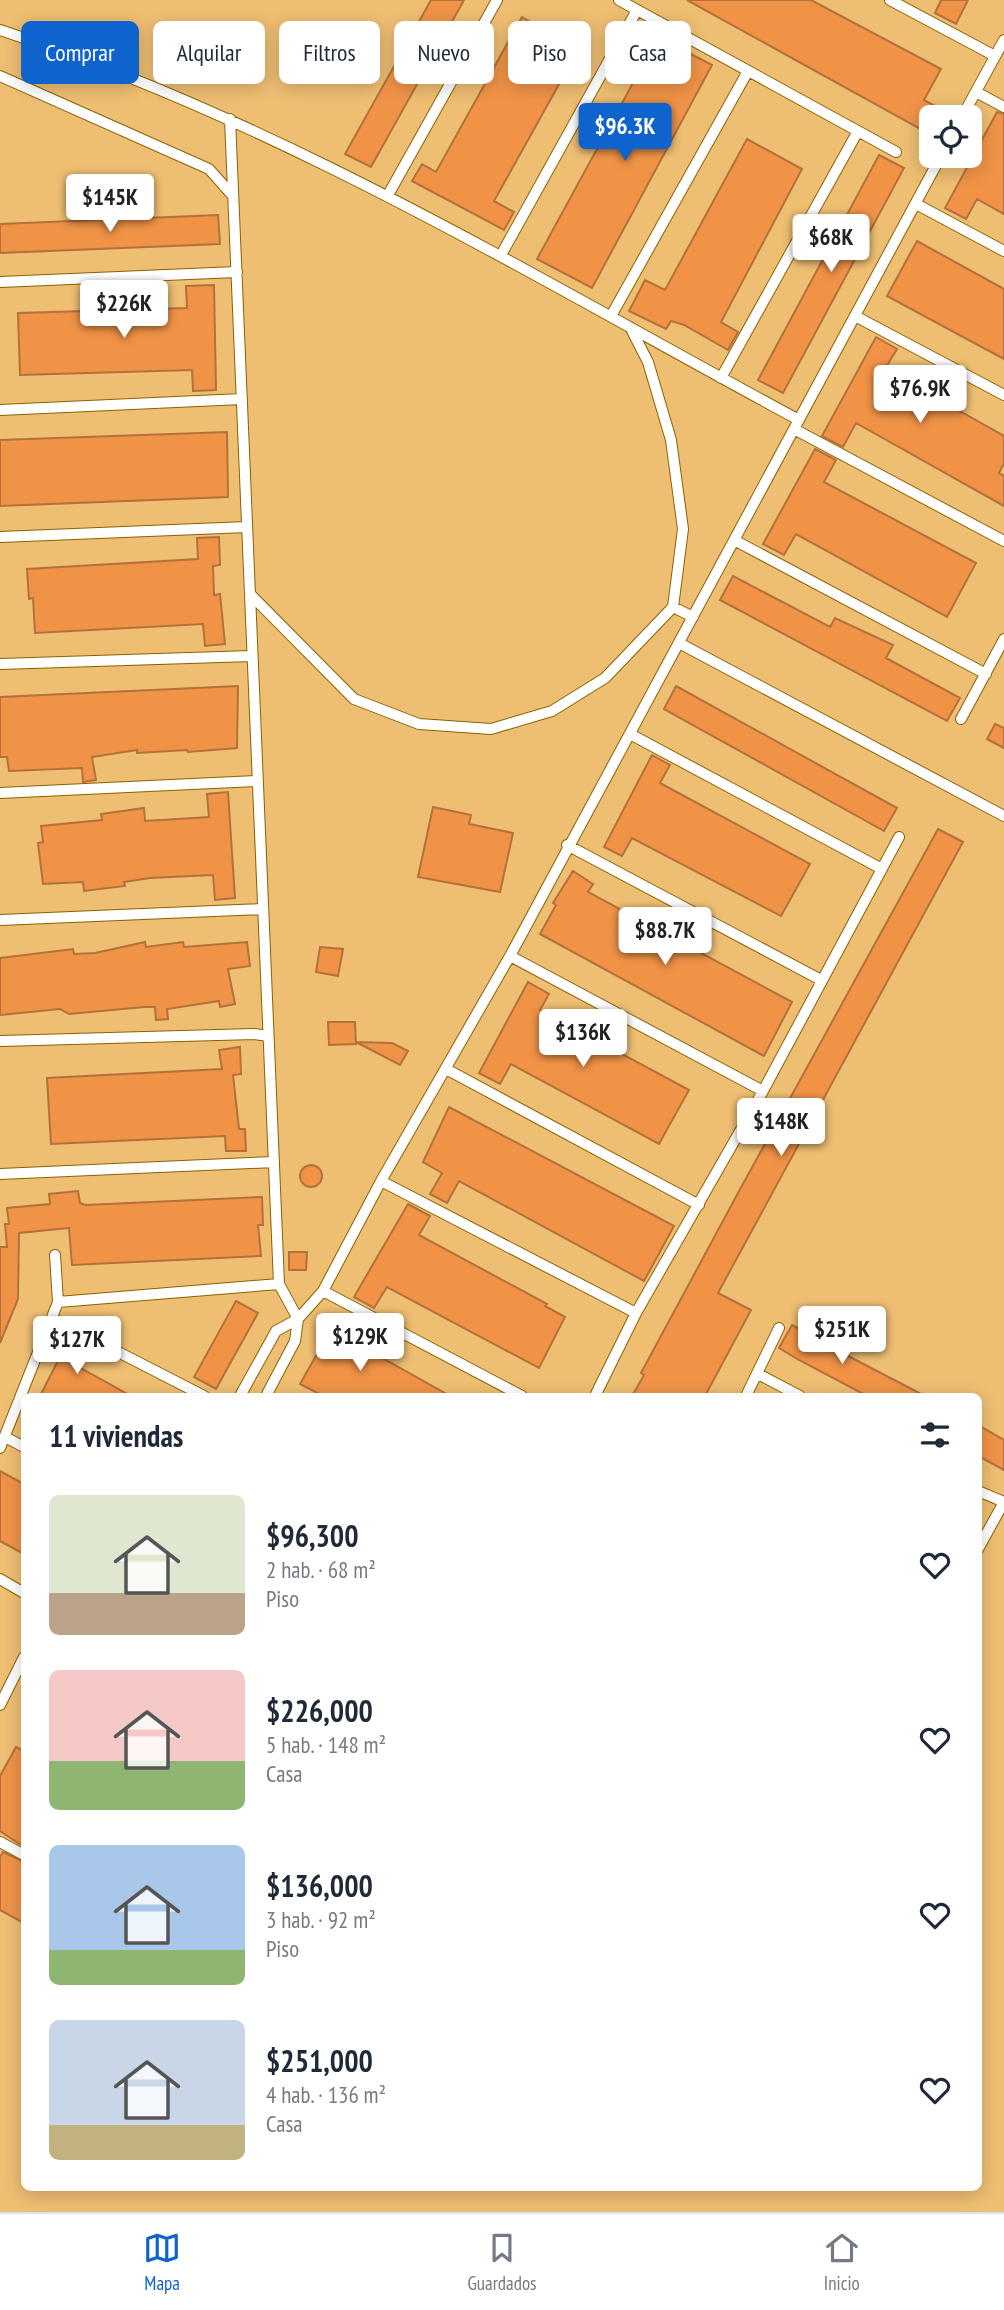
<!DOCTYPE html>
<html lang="es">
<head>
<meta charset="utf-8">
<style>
  :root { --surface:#fff; --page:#f2f2f3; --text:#1f2937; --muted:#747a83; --line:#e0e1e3; --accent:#0e63cd }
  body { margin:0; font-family:"PT Sans Narrow",sans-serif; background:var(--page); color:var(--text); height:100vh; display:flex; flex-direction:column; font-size:26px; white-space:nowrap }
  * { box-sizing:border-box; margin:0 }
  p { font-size:23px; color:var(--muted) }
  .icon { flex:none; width:38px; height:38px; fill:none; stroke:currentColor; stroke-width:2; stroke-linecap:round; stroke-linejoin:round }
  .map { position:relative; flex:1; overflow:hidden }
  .panel { position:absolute; left:21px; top:1393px; width:961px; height:798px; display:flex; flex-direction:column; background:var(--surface); border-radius:10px; box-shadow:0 4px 18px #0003 }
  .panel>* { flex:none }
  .banner { position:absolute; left:21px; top:21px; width:962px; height:63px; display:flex; gap:14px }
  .fabs { position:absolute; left:919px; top:105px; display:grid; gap:14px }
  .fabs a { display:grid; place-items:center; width:63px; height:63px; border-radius:10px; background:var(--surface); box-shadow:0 4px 18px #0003; font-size:35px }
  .price { position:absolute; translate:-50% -60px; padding:0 16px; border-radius:7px; background:#fff; color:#222; font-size:23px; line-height:46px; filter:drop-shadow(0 2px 4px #0008) }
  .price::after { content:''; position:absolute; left:50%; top:42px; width:21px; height:16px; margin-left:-10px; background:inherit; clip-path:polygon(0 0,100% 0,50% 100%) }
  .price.active { background:var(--accent); color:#fff }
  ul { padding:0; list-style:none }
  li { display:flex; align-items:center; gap:21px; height:175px; padding:0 28px }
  li span { display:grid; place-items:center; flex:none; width:196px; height:140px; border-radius:10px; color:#555 }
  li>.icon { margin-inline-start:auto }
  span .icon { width:84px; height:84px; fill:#fffc; stroke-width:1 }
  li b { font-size:30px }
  h2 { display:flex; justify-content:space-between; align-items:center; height:84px; padding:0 28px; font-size:30px }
  .tag { padding:0 24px; border-radius:10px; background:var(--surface); box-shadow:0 4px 18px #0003; font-size:24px; line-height:63px }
  .tag.active { background:var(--accent); color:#fff }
  .tab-bar { display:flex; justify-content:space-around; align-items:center; height:98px; border-top:2px solid var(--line); background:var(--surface); font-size:19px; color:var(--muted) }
  .tab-bar a { display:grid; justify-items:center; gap:4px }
  .tab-bar .active { color:var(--accent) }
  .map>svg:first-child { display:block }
  .building { fill:#f09347; stroke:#b4713b; stroke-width:2 }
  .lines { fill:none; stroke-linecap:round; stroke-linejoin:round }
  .service-casing { stroke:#8d6101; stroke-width:12 }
  .service { stroke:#fff; stroke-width:10 }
</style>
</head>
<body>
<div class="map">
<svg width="1004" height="2212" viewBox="0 0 1004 2212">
  <rect width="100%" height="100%" fill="#eebe72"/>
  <path class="building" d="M431 0H464L371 167 345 154Z
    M687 0H811L941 69 924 100 935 106 922 130Z
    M941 0H968L956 24 935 13Z
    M522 17 578 50 494 201 514 212 504 230 412 181 422 164 436 172Z
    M658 37 712 65 592 288 537 259Z
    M997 112 1004 114V214L977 199 966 219 945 208Z
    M747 139 802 169 721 322 738 332 728 350 684 325 671 321 666 329 629 311 645 280 665 290Z
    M879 155 904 168 783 393 758 380Z
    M218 215 220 244 0 253V224Z
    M917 241 1004 289V359L887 296Z
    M214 285 216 390 193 391 192 370 20 375 18 313 187 308 186 286Z
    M876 337 897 349 885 369 1004 436V463L999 473 1004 476V506L856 423 843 447 822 436Z
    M227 432 228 497 0 506V440Z
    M815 449 836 460 824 482 976 563 947 617 796 534 784 555 763 544Z
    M219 537 220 565 213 566 214 595 220 594 225 644 205 646 203 624 35 633 33 598 29 599 27 569 198 559 197 538Z
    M733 576 830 627 835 618 893 645 886 658 960 698 947 721 720 600Z
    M238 686 237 748 188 752 187 750 137 753V750L92 757 96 780 83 782 82 768 9 771 7 757H0V697Z
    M676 686 897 808 884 831 664 709Z
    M995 724 1004 728V748L987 739Z
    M652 755 670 765 660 783 810 864 781 916 632 838 622 856 604 847Z
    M228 792 235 898 215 900 213 875 150 878 124 882 125 886 84 891 83 882 43 884 38 843 43 842 41 826 102 820 101 814 144 808 145 821 209 817 207 794Z
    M433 807 471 815 469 824 513 833 500 892 418 877Z
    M938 829 963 842 718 1293 751 1310 705 1396H632L644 1375 641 1373 738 1193Z
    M573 871 593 884 588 892 792 1002 764 1056 540 934 556 905 553 903Z
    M145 942 146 947 183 942 184 947 247 942 250 966 228 969 235 1004 220 1007 219 1001 167 1009 168 1019 156 1020 155 1007H144L69 1014 60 1009 0 1015V958L73 949 74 954 95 953Z
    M320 947 343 949 338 976 316 972Z
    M528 982 549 994 540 1010 689 1090 659 1144 511 1064 500 1084 479 1073Z
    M328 1022H355L356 1044 329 1045Z
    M356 1042 392 1043 408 1051 400 1065Z
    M240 1047 241 1074 233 1075 239 1129H245L246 1151H226L225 1136 51 1144 47 1078 222 1069 219 1050Z
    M449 1107 674 1226 644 1281 459 1181 447 1203 430 1194 442 1173 423 1162Z
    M300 1176a11 11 0 1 1 22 0a11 11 0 1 1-22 0Z
    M78 1191 80 1203 85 1205 262 1197 263 1225H258L261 1256 72 1265 69 1228 19 1233 18 1299 0 1343V1247H7L5 1224H9L7 1208 50 1204 49 1194Z
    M408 1204 430 1216 419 1235 547 1304 545 1306 565 1317 539 1368 387 1287 374 1308 354 1297Z
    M289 1252H307L306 1270H289Z
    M236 1301 258 1313 216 1389 194 1377Z
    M792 1325 850 1357 925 1396H867L799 1360 779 1348Z
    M330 1331 368 1350 450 1396H323L300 1384Z
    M70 1337 89 1348 79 1367 131 1396H40Z
    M978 1425 1004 1440V1470L978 1456Z
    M0 1471 24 1484V1554L0 1541Z
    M16 1747 24 1751V1847L0 1831V1776Z
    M3 1852 24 1862V1923L0 1910V1857Z"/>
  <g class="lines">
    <g class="service-casing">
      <path id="service" d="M619 0 896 152
        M890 0 995 56
        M0 30C284 123 537 279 799 420
        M0 76 209 169 233 196
        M976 92 1004 107
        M962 117 1004 40
        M230 119 279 1284 298 1319 295 1341 266 1396
        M388 195 497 0
        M916 204 1004 251
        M501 255 637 10
        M0 282 237 272
        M611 316 748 71
        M855 316 1004 395
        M630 327 648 362 671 440 683 529 673 607
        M721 378 858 131
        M0 410 242 399
        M794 429 1004 541
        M0 537 247 527
        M734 540 986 674
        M250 594 354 699 419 724 491 729 552 711 605 678 673 607 693 617
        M679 643 1004 816
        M0 664 252 656
        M961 719 1004 639
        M630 734 882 869
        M0 793 258 781
        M567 845 821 980
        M0 920 263 909
        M510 956 763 1091
        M0 1041 254 1034 268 1036
        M446 1069 699 1205
        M0 1174 274 1162
        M381 1181 636 1313
        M323 1291 522 1396
        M58 1302 279 1284
        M52 1318 204 1396
        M758 1374 800 1396
        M240 1396 276 1331 298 1319 323 1291 381 1181 510 956 941 156
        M595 1396 636 1313 763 1091 899 837
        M746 1396 779 1328
        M5 1437 24 1447
        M0 1448 58 1302 55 1255
        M978 1491 1004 1502
        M978 1549 1004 1502
        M0 1579 24 1593
        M0 1705 24 1657
        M0 1842 24 1855"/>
    </g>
    <use href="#service" class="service"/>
  </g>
</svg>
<div class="fabs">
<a><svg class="icon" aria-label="locate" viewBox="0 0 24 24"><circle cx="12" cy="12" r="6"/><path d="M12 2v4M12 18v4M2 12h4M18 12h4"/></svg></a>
</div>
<b class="price active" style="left:625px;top:163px">$96.3K</b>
<b class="price" style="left:110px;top:234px">$145K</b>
<b class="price" style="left:831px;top:274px">$68K</b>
<b class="price" style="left:124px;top:340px">$226K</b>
<b class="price" style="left:920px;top:425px">$76.9K</b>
<b class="price" style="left:665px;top:967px">$88.7K</b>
<b class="price" style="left:583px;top:1069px">$136K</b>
<b class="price" style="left:781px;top:1158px">$148K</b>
<b class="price" style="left:842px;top:1366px">$251K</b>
<b class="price" style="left:360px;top:1373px">$129K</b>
<b class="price" style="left:77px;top:1376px">$127K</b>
<div class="banner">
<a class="tag active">Comprar</a>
<a class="tag">Alquilar</a>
<a class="tag">Filtros</a>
<a class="tag">Nuevo</a>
<a class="tag">Piso</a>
<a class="tag">Casa</a>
</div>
<section class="panel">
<h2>11 viviendas<svg class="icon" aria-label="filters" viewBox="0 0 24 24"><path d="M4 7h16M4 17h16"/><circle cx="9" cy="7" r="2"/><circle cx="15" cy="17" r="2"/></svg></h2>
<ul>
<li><span style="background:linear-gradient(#dfe7d0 70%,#b9a48a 0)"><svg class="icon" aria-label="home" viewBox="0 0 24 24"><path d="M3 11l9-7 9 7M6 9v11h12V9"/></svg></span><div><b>$96,300</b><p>2 hab. · 68 m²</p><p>Piso</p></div><svg class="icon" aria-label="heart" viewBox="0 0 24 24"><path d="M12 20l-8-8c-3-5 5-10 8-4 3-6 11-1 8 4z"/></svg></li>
<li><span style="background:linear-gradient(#f6c9c9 65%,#8fb573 0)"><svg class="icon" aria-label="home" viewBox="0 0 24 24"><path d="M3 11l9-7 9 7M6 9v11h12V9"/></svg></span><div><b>$226,000</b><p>5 hab. · 148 m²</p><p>Casa</p></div><svg class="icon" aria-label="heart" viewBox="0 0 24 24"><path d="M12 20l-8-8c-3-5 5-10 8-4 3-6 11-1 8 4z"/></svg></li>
<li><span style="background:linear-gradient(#a9c7e8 75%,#8fb573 0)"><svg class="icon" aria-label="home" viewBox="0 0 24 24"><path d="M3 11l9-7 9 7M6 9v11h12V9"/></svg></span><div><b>$136,000</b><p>3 hab. · 92 m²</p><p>Piso</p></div><svg class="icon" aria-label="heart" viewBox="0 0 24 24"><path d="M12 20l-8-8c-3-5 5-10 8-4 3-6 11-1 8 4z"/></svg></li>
<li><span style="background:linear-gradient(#c9d6e8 75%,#c2b280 0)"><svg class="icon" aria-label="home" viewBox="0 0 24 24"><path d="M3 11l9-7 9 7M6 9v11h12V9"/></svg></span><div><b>$251,000</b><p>4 hab. · 136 m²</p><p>Casa</p></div><svg class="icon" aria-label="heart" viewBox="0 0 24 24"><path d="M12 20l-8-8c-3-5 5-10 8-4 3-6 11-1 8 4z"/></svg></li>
</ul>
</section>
</div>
<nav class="tab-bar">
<a class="active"><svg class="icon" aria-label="map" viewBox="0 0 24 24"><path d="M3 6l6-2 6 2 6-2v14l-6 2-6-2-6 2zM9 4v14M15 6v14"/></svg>Mapa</a>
<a><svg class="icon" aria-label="saved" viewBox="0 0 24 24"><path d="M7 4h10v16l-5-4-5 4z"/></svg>Guardados</a>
<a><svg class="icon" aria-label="home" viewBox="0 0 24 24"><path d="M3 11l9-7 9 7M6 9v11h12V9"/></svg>Inicio</a>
</nav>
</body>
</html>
